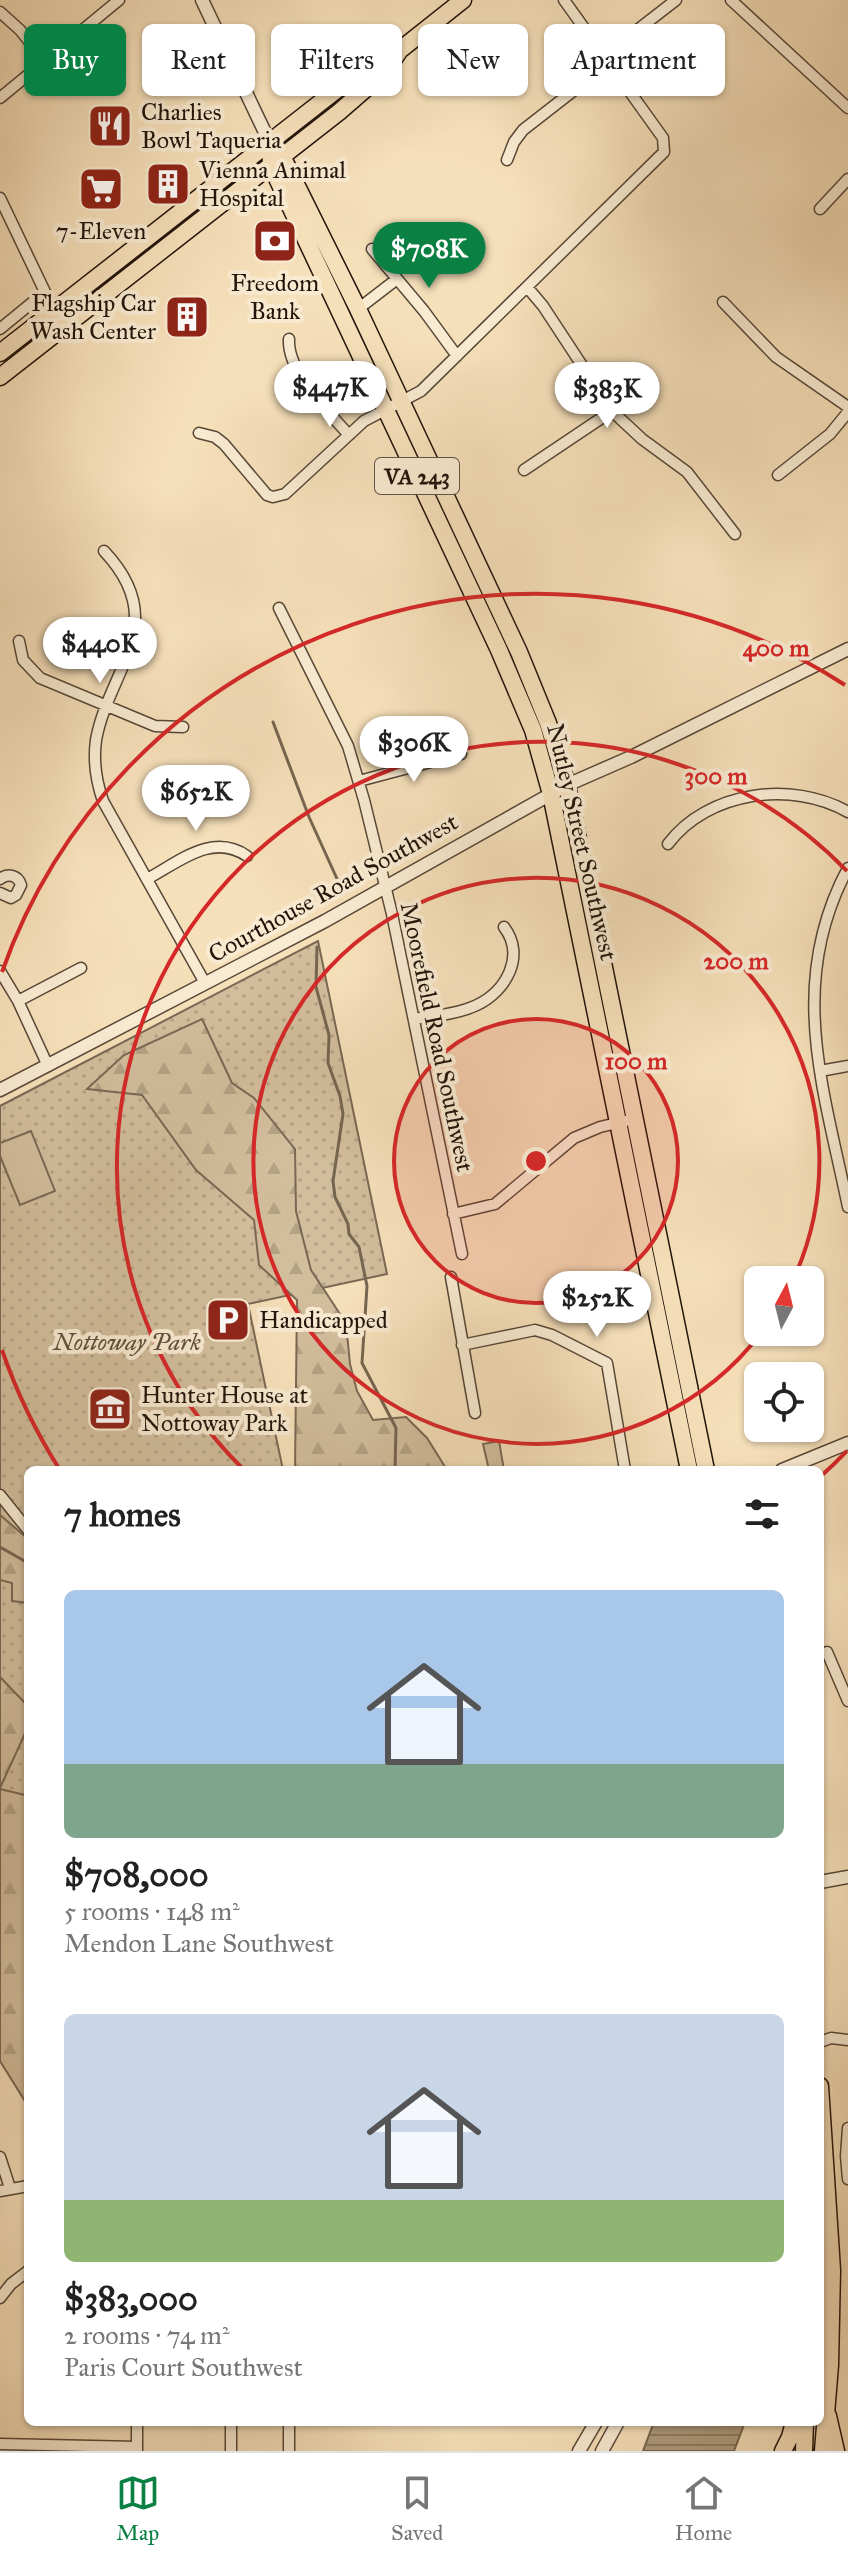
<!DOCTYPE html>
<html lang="en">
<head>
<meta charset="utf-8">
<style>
  :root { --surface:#fff; --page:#f6f6f6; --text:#222; --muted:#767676; --line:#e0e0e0; --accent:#0b8043 }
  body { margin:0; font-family:"IM FELL Great Primer",serif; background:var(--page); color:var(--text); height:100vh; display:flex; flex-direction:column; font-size:30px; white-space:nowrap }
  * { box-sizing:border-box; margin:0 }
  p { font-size:26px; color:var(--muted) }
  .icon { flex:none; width:44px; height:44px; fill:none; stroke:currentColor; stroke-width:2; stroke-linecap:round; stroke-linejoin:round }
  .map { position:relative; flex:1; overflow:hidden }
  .side { position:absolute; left:24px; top:1466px; width:800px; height:960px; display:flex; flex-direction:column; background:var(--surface); border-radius:12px; box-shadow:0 2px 6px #0004 }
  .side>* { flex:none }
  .guide { position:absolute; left:24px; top:24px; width:800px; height:72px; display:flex; gap:16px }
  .needle { width:52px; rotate:7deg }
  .tools { position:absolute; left:744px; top:1266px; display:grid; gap:16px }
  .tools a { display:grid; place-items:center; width:80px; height:80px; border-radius:12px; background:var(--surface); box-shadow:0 2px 6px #0004; font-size:40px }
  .price { position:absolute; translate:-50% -68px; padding:0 18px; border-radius:28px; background:#fff; color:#222; font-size:26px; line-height:52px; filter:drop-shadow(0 2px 4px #0008) }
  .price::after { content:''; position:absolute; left:50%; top:48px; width:24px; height:18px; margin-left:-12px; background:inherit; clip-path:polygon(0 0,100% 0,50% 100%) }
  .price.on { background:var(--accent); color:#fff }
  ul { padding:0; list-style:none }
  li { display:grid; align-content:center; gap:16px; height:424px; padding:0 40px }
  li span { display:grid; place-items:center; height:248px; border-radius:12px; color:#555 }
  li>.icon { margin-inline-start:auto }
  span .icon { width:144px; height:144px; fill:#fffc; stroke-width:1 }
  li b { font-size:34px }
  h2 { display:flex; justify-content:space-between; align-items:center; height:96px; padding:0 40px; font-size:34px }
  .pill { padding:0 28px; border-radius:12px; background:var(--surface); box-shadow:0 2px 6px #0004; font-size:28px; line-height:72px }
  .pill.on { background:var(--accent); color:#fff }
  .tab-bar { display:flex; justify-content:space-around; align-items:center; height:112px; border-top:2px solid var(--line); background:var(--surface); font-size:22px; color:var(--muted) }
  .tab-bar a { display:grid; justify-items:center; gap:4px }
  .tab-bar .on { color:var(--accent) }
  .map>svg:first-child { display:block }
  .grass { fill:url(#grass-dots); stroke:#7a6854; stroke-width:2 }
  .forest { fill:url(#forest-firs); stroke:#7a6854; stroke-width:2 }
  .garden { fill:#d2bd9c; stroke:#7a6854; stroke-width:2 }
  .water { fill:url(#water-rules); stroke:#766550; stroke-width:2 }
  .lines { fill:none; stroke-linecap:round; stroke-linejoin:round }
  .stream { stroke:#766550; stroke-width:3 }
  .minor-casing { stroke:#574737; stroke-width:13 }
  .tertiary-casing { stroke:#574737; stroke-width:15 }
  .primary-casing { stroke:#22140b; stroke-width:19 }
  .motorway-casing { stroke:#22140b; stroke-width:21 }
  .minor { stroke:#f9ebd2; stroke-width:10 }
  .tertiary { stroke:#f9ebd2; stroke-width:12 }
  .primary { stroke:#f6e0ba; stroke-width:16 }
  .motorway { stroke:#f6e0ba; stroke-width:18 }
  .ring { fill:none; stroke:#d62828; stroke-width:4 }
  .labels { text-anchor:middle; stroke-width:8; stroke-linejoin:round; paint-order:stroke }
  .shield { fill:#f9ebd2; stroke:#625447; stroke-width:2 }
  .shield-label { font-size:22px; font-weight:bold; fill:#22140b }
  .poi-label { font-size:24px; fill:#22140b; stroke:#f9ebd2; text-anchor:start }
  .street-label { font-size:24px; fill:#22140b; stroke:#f9ebd2 }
  .park-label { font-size:24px; font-style:italic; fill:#604f3e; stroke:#f9ebd2 }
  .centre { fill:#d62828; stroke:#f9ebd2; stroke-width:4 }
  .ring-label { font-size:24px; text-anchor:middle; font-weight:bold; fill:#d62828; stroke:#f9ebd2; stroke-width:8; stroke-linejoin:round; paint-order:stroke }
</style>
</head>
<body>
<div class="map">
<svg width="848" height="2451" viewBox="0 0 848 2451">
  <defs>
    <pattern id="grass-dots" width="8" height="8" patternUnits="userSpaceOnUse" patternTransform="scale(2)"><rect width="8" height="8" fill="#d2bd9c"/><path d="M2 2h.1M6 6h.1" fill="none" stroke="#b4a285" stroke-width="1.8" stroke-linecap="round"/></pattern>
    <pattern id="forest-firs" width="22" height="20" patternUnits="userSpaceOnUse" patternTransform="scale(2)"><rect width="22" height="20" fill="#d2bd9c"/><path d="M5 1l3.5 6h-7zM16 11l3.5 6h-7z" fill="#b4a285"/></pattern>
    <pattern id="water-rules" width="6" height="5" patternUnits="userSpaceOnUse" patternTransform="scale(2)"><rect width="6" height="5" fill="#ae9b7e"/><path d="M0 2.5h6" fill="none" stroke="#8d7d65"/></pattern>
  </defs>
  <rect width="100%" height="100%" fill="#f6e0ba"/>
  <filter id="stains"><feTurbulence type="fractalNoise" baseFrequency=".0025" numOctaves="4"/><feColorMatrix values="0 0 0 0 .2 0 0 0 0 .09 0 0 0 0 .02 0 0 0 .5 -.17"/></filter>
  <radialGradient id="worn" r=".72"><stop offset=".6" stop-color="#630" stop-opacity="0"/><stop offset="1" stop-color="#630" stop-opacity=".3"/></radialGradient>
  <path class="grass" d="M318 941 387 1274 248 1304 283 1470H28V2102L0 2059V1106Z"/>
  <path class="forest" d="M202 1019 232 1083 254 1098 295 1149 296 1211 311 1270 346 1323 350 1364 357 1391 373 1420 406 1417 427 1438 447 1470H295L297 1300 259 1265 254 1220 196 1170 142 1095 87 1089 124 1055Z
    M0 1515 28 1539V1603L12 1601V1583L0 1580Z
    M0 1677 25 1703 28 1727 0 1788Z
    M0 1789 25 1795 28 1789V2106L0 2061Z"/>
  <path class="garden" d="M31 1131 55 1191 20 1205 0 1156V1143Z
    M499 1441 504 1470H489L483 1444Z"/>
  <path class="water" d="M654 2422H745L734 2451H643Z"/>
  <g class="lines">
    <path class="stream" d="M273 722 309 817 338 881 332 899
      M317 947 316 987 329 1035 328 1063 340 1096 343 1114 333 1181 335 1197 348 1224 349 1234 359 1247 367 1286 362 1363 396 1428 395 1470
      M0 1547 28 1563"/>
    <g class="minor-casing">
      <path id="minor" d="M731 0 848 108
        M0 12 20 30 45 61
        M605 55 676 0
        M0 98 119 0
        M507 160 514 142 523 130 609 63
        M0 198 45 292 65 325
        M820 209 848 179
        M372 249 424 311 457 356
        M527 287 543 306 612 411 642 439 687 472 735 534
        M723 302 776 357 848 407
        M358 309 397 279
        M0 329 45 292
        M289 339C287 372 328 411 349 435
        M199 433 215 437 224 444 267 495 273 497 285 494 364 421 421 391 664 152 663 138 564 0
        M524 470 612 411
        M778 475 830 434 848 412
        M104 551C172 623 109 669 96 740 93 762 96 781 103 801L205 983
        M279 608 348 746 364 800 392 914 462 1254
        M19 641 23 660 40 678 155 726 183 727
        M359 781 461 754
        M668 844C708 791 792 780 848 812
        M848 868C786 983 824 1089 848 1207
        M0 879C8 873 18 875 21 885L16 895 11 898 0 893
        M147 879C179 862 212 832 247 856
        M0 971 18 1001 48 1066
        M18 1001 81 968
        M414 1019C434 1016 458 1014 477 1005 506 991 526 956 504 927
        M820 1071 848 1066
        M453 1214 495 1204 574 1138 600 1127 634 1119
        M451 1277 475 1413
        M462 1345 535 1330 552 1335 607 1363 625 1470
        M0 1495 28 1530
        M827 1652 848 1701
        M820 2042 831 2038 848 2040
        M848 2128 846 2156 848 2179
        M0 2157 10 2188
        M0 2191 28 2186
        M0 2298 11 2284 28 2271
        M0 2444 137 2447
        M137 2451V2422
        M231 2451V2422
        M289 2451V2422"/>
    </g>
    <g class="tertiary-casing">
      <path id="tertiary" d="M202 0 270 143
        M0 1090 325 921 567 785 631 757 848 649
        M782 1470 848 1443
        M820 1882 848 1877
        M579 2451 596 2422
        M602 2451 618 2422"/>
    </g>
    <g class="primary-casing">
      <path id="primary" d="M270 143 282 156 358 309 519 652 548 723 567 785 706 1470
        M270 143 271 164 274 172 499 650 533 730 551 794 689 1470
        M0 353 380 56 391 51 400 50
        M0 377 339 112 385 72 400 50 463 0
        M820 2086 832 2270 830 2365 823 2451
        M783 2451 790 2437 794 2422
        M804 2451 805 2422"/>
    </g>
    <g class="motorway-casing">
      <path id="motorway" d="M827 2416 835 2451"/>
    </g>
    <use href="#minor" class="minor"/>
    <use href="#tertiary" class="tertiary"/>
    <use href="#primary" class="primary"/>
    <use href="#motorway" class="motorway"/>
  </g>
  <circle cx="536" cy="1161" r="142" fill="#d62828" fill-opacity=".12"/>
  <g class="ring">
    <circle cx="536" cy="1161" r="142"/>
    <path d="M761 1333A283 283 0 1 1 794 1278"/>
    <path d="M847 1451A425 425 0 0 1 820 1477M243 1469A425 425 0 1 1 847 871"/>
    <path d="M60 1470A567 567 0 0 1 2 1350M2 972A567 567 0 0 1 845 685"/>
  </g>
  <defs>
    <g id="restaurant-square" transform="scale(2.3)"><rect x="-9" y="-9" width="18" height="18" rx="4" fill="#8f2418" stroke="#f9ebd2"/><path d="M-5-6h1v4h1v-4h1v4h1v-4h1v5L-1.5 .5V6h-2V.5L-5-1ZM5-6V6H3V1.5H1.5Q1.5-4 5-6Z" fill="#fff"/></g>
    <g id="building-square" transform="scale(2.3)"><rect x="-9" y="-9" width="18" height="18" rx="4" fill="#8f2418" stroke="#f9ebd2"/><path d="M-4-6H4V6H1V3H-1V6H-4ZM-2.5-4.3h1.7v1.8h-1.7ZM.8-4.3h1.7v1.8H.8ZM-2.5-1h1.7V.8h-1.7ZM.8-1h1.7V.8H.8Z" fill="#fff"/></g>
    <g id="supermarket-square" transform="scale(2.3)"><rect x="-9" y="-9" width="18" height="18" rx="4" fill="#8f2418" stroke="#f9ebd2"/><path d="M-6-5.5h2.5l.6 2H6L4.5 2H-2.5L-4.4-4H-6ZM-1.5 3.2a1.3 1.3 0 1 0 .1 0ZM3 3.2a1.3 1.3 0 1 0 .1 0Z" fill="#fff"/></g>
    <g id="bank-square" transform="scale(2.3)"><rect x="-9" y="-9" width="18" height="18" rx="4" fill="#8f2418" stroke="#f9ebd2"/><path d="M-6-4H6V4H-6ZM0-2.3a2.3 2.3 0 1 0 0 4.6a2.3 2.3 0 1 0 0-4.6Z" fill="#fff"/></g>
    <g id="parking-square" transform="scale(2.3)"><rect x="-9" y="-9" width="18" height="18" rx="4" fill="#8f2418" stroke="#f9ebd2"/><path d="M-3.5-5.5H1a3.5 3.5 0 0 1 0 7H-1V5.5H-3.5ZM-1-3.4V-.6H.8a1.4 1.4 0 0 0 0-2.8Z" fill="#fff"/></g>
    <g id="museum-square" transform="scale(2.3)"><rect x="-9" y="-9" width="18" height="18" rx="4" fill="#8f2418" stroke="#f9ebd2"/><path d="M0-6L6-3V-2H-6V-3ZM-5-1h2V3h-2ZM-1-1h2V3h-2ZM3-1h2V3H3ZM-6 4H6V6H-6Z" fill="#fff"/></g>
  </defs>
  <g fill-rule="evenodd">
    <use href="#restaurant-square" x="110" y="126"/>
    <use href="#building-square" x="168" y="184"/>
    <use href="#supermarket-square" x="101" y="189"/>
    <use href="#bank-square" x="275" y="241"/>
    <use href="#building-square" x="187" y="317"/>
    <use href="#parking-square" x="228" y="1320"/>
    <use href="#museum-square" x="110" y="1409"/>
  </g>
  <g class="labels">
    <rect class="shield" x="375" y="458" width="84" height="36" rx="6"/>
    <g class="shield-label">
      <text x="417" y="484">VA 243</text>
    </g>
    <g class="poi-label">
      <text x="141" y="120">Charlies<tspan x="141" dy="28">Bowl Taqueria</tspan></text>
      <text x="199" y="178">Vienna Animal<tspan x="199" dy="28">Hospital</tspan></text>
      <text x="101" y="239" text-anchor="middle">7-Eleven</text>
      <text x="275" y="291" text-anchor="middle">Freedom<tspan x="275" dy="28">Bank</tspan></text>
      <text x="156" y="311" text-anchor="end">Flagship Car<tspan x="156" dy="28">Wash Center</tspan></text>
      <text x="259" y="1328">Handicapped</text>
      <text x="141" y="1403">Hunter House at<tspan x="141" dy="28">Nottoway Park</tspan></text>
    </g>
    <g class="street-label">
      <text transform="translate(582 842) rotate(77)" y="8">Nutley Street Southwest</text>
      <text transform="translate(333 888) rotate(-29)" y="8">Courthouse Road Southwest</text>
      <text transform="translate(437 1037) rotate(78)" y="8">Moorefield Road Southwest</text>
    </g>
    <g class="park-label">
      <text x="127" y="1350">Nottoway Park</text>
    </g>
  </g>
  <circle cx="536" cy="1161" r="12" class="centre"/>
  <g class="ring-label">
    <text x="776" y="656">400 m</text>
    <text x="716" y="784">300 m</text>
    <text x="736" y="969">200 m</text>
    <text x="636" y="1069">100 m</text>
  </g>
  <rect width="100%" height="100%" filter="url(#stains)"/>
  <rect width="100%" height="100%" fill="url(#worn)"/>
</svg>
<div class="tools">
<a><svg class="needle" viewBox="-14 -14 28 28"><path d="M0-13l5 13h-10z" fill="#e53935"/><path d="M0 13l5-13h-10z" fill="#767676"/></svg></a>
<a><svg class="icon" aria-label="locate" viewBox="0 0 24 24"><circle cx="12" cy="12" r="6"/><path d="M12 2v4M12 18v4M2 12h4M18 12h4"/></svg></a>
</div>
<b class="price on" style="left:429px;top:290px">$708K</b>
<b class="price" style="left:330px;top:429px">$447K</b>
<b class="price" style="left:607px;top:430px">$383K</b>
<b class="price" style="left:100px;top:685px">$440K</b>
<b class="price" style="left:414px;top:784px">$306K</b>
<b class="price" style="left:196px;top:833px">$652K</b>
<b class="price" style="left:597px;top:1339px">$252K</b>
<div class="guide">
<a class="pill on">Buy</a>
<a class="pill">Rent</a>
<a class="pill">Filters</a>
<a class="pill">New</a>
<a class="pill">Apartment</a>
</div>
<section class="side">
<h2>7 homes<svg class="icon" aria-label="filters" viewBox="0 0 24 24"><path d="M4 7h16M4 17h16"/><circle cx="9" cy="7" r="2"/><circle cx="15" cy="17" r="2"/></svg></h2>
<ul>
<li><span style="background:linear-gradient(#a9c7e8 70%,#7fa58c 0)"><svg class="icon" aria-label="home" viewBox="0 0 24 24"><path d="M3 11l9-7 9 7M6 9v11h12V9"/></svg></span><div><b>$708,000</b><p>5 rooms · 148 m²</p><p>Mendon Lane Southwest</p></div></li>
<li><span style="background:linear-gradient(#c9d6e8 75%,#8fb573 0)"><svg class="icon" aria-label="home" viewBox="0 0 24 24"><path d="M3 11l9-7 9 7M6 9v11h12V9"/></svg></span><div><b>$383,000</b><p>2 rooms · 74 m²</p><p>Paris Court Southwest</p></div></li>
</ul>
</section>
</div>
<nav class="tab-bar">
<a class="on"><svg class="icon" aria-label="map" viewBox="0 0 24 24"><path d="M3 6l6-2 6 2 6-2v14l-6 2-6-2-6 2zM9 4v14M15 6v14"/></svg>Map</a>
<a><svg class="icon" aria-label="saved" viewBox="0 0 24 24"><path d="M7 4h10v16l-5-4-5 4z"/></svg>Saved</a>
<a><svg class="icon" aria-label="home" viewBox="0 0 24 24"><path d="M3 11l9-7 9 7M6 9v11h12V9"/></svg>Home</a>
</nav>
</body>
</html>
